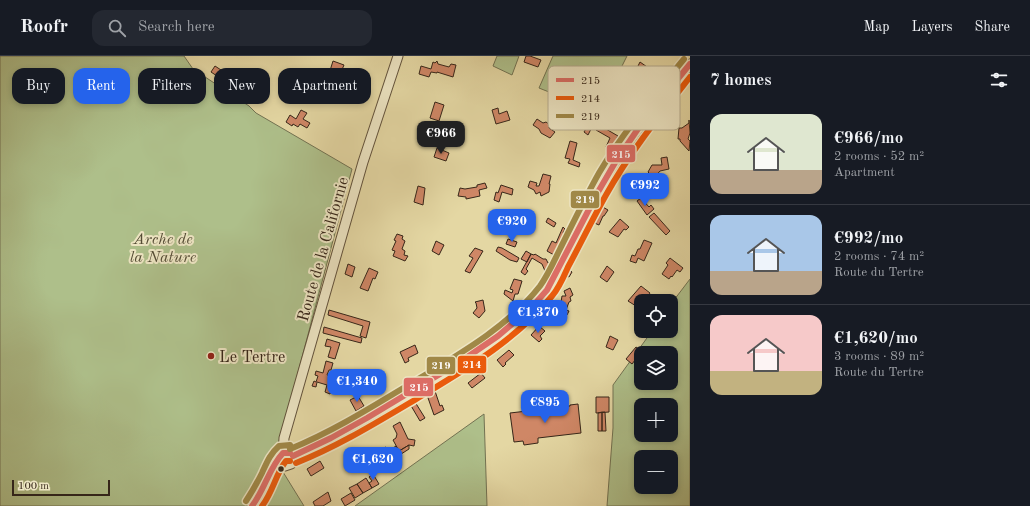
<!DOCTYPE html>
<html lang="en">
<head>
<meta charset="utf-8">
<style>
  :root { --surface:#171b24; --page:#242831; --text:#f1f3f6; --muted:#9ea1a6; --line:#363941; --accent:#2563eb }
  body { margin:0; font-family:"Old Standard TT",serif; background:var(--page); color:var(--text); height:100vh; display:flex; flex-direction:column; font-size:15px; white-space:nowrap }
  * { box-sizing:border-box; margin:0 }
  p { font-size:13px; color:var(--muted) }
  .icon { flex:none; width:22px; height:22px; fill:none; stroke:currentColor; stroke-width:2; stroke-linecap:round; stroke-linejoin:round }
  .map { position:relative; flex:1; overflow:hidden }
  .panel { display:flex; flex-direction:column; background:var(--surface); width:340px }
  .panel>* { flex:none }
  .hud { position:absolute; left:12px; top:12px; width:380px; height:36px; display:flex; gap:8px }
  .tools { position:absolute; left:634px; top:238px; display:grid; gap:8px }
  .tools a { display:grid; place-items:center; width:44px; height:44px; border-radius:8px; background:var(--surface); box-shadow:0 2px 6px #0003; font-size:20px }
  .scale { position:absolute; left:12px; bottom:10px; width:98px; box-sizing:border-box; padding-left:4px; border:2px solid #362619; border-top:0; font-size:11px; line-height:14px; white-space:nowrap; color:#362619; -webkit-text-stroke:3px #ede5c3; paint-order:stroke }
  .price { position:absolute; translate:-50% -34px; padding:0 9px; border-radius:8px; background:var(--accent); color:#fff; font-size:13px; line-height:26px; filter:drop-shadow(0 1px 2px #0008) }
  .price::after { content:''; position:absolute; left:50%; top:24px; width:12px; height:9px; margin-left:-6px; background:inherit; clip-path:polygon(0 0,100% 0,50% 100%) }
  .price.active { background:#222; color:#fff }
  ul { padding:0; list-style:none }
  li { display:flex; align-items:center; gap:12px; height:100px; padding:0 20px }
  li+li { border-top:1px solid var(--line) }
  li span { display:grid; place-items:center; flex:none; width:112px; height:80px; border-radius:12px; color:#555 }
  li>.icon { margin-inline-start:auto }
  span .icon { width:48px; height:48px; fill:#fffc; stroke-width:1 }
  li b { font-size:17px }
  h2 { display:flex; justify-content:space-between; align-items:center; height:48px; padding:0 20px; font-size:17px }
  .pill { padding:0 14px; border-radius:12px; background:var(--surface); box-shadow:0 2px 6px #0003; font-size:14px; line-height:36px }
  .pill.active { background:var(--accent); color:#fff }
  header { display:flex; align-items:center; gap:24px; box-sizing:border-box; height:56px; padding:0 20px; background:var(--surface); border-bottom:1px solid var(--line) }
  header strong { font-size:19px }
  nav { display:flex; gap:22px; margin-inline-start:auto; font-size:14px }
  .search { width:280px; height:36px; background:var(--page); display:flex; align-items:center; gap:10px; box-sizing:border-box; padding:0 14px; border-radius:12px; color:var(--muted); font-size:15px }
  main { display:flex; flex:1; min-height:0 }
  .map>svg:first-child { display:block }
  .green { fill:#aebf8a; stroke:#727252; fill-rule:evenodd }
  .building { fill:#cf8766; stroke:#362619 }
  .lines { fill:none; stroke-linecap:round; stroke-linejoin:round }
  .tertiary-casing { stroke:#62523c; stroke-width:11 }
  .tertiary { stroke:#ede5c3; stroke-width:9 }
  .bus-1-casing { stroke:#ede5c3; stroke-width:9 }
  .bus-2-casing { stroke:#ede5c3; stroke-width:9 }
  .bus-3-casing { stroke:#ede5c3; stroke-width:9 }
  .bus-1 { stroke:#dc6d65; stroke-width:6 }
  .bus-2 { stroke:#ea5b0c; stroke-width:6 }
  .bus-3 { stroke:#a08847; stroke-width:6 }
  .poi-dot { fill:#8f2418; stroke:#ede5c3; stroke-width:1.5 }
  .bus-dot { fill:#362619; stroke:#ede5c3; stroke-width:1.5 }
  .labels { text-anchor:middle; stroke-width:4; stroke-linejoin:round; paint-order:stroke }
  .park-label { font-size:16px; font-style:italic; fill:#544c35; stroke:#ede5c3 }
  .street-label { font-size:16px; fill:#362619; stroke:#ede5c3 }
  .poi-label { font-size:16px; fill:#362619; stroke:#ede5c3; text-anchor:start }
  .key { fill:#ede5c3; stroke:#b6ac90; stroke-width:1 }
  .key-label { font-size:11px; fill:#362619 }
  .line-badge { stroke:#ede5c3; stroke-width:1.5 }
  .badge-label { font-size:11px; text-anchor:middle; font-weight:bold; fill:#fff }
</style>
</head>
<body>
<header>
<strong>Roofr</strong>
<div class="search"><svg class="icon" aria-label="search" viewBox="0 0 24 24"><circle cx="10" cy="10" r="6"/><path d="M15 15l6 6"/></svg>Search here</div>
<nav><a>Map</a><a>Layers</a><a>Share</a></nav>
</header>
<main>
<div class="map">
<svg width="690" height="450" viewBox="0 0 690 450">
  <rect width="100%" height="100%" fill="#e4d7a3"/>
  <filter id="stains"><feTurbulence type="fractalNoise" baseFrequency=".005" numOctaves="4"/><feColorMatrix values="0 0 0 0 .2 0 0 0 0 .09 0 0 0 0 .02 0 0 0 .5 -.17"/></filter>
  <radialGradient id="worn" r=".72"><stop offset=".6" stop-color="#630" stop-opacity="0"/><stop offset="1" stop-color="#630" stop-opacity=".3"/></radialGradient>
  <path class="green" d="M0 0H184L193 13 249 50 256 57 352 113 275 403 304 450H0Z
    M497 0H519L512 19 493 10Z
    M553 0H627L599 56 539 32Z
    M690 223V450H607L613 372V329L652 275H671V248ZM641 297H671V327H641ZM641 349H671V379H641ZM641 401H671V431H641Z
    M484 358 487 450H355Z"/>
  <path class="building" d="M526 0H530L541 4 538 11 524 6Z
    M333 5 344 9 341 16 340 15 337 24 328 21Z
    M437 5 438 8 449 11 451 8 456 9 453 21 437 16V17L431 16 429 21 419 18 421 10 431 13 433 6 435 7Z
    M640 6 650 13 648 16 646 15 642 21 639 19 637 24 633 22 634 20 633 19 639 10H638Z
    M215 10 224 16 220 22 211 16Z
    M435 46 444 49 439 65 430 62Z
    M498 52 499 58 507 55 510 64 496 68 492 54Z
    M301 54 307 57 303 63 310 67 307 72 300 68 298 71 293 68 292 70 286 66 290 59 296 63Z
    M593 61 596 63 588 79 584 76Z
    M537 63 543 67 546 66 550 69 549 72 555 76 550 82 541 77 539 73 533 69Z
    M689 64 690 77 688 83 690 85 689 95 680 85V83H678L679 72H682L689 67Z
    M599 69 618 80 611 93 606 91 610 82 596 74Z
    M570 85 577 87 573 104 580 107 579 111 568 107 570 103 565 102Z
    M437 92 449 97 446 105 434 101Z
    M667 101 669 113 660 115 654 122V126L652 127H647L648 120 650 118 648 116 652 109H662L661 102Z
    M543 118 551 120 549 128H550L549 136 541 140 540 136 536 138 534 134 528 131 530 125 537 127 536 130H539Z
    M485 127 487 132 479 134 480 140 466 143V141L458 140 460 132 465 133 477 131V129Z
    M501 129 513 133 512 139 502 136 499 146 494 144 496 136 498 137Z
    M418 130 425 132 423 149 414 146Z
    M641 142 649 151 651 149 654 153 647 159 637 145Z
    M601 150 608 154 604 160H603L599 169 592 166 596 159H597L598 157H597Z
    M654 157 670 175 666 179 649 161Z
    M548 162 556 167 554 171 546 166Z
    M620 163 629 171 626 174 624 173 618 181 609 176Z
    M563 171 565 173 563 177 566 178 554 199 547 195 552 185 556 187Z
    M397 178 403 180 402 183 405 185 402 193 405 195 404 199 408 200 405 205 393 200 395 195 392 194 396 185 394 184Z
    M508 183 517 186 515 191 506 188Z
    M644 184 652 187 644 205 638 202 636 207 630 205 632 199 635 200 638 193H640Z
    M436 185 444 189 439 199 432 195Z
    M498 191 502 192 519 202 517 206 510 204 496 195Z
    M475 192 483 195 470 217 465 215 473 202 469 200Z
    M526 195 531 198 527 206 521 203Z
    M531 198 534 199 535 198 543 203H546L548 207 550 206 553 211 545 215 542 208 532 202 526 213 528 215 525 219 521 216Z
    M670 202 683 212 680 216 677 214 672 221 671 220 669 223 662 218 668 209 666 207Z
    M348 208 355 211 352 221 345 218Z
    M564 210 572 216 569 221 565 219 566 216 562 214Z
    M607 210 614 216 607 226 600 221Z
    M369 212 378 216 375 223 373 222 368 235 360 232Z
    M514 223 522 225 518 238H515L513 245 504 238 505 234 512 237 513 234 510 233Z
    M641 230 650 237 646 243 645 242 642 245 640 244 636 250 628 245Z
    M570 232 573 239 570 241 571 245 569 246 566 254 569 255 567 259 557 255 559 251 555 250 558 245 561 246 562 240H566L564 235Z
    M483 244 485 255 479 262 473 257 477 252 476 247 475 246Z
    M329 254 370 266 366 282 360 280 363 270 328 259Z
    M539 270 545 275 540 280 542 283 539 286 531 279Z
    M324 271 362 282 361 287 323 277Z
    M610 280 618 284 613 294 606 291Z
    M327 283 340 287 335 303 328 301 331 291 325 290Z
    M415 289 418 297 408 302 409 305 405 307 400 296Z
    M636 291 642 295 632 308 626 303Z
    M509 294 514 299 505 307 506 308 503 311 497 304Z
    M326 305 333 307 331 314H329L327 319 336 321 335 325 331 324 329 330H332L330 338 325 336 327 329 317 326 316 331 312 330 314 325 316 326 318 320 315 319 316 315 323 317Z
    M481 317 485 322 472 332 468 327Z
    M435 335 440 350 442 349 444 354 434 359 427 339Z
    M358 340 364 350 356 355 350 344Z
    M596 341H609V356L596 357Z
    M415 346 425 362 420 365 410 348Z
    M578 348 581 377 538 382V387L524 389 523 385 514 386 510 357 570 350V349Z
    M602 356V375H598V357Z
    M602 356H605L606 375H602Z
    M400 366 408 383 415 384 414 390 409 389 399 395 393 384 396 382 397 378 393 370Z
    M409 389V393L398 400 393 392 396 390 399 395Z
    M386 391 392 402 386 405 379 394Z
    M320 405 324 412 311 420 307 413Z
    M373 418 379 428 372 432 369 427 372 425 369 421Z
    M366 422 372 432 363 437 357 428Z
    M357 428 363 437 355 442 349 432Z
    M328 436 331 445 323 450H315L313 446Z
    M351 437 355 444 345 450 341 443Z"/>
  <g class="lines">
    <g class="tertiary-casing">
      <path id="tertiary" d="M283 397 284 382 363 106 398 0
        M293 400C306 395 318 388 331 382 355 369 379 356 402 342 454 310 508 281 547 234 571 191 591 146 616 105 638 70 665 40 690 8
        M271 417C271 410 278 402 283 397H290C294 400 294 404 291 408L285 410 280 406 279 402
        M252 450C260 439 266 422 275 414"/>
    </g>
    <use href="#tertiary" class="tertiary"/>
    <g class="bus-1-casing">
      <path id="bus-1" d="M293 400 331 382 367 362 460 306 498 280 532 251 547 234 598 136 616 105 642 67 690 8
        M252 450C265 433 269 412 283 397H290"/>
    </g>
    <g class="bus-2-casing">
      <path id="bus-2" d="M296 407C339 390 379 365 418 342 466 313 516 284 552 240 559 232 564 220 568 211 581 187 593 162 606 139 630 96 660 59 690 21
        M262 450C273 436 276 417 286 405H290"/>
    </g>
    <g class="bus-3-casing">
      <path id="bus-3" d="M290 393C334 375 375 349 415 325 458 299 509 270 540 230 548 219 554 205 560 193 573 167 585 142 599 117 623 76 654 40 684 3
        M246 445C252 436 257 427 262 417 267 406 270 398 279 390L290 389"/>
    </g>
    <use href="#bus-1" class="bus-1"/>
    <use href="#bus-2" class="bus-2"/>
    <use href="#bus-3" class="bus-3"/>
  </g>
  <circle class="poi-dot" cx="211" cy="300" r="4"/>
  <circle class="bus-dot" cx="281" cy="413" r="3.5"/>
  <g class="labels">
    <g class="park-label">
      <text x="163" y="188">Arche de<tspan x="163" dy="18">la Nature</tspan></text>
    </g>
    <g class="street-label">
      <text transform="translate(322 193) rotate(-74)" y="6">Route de la Californie</text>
    </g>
    <g class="poi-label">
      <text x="219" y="306">Le Tertre</text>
    </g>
  </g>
  <rect x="548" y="10" width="132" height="64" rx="6" class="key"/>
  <rect x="556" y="22" width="18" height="4" fill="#dc6d65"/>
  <rect x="556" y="40" width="18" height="4" fill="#ea5b0c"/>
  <rect x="556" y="58" width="18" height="4" fill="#a08847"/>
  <g class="key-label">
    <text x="581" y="28">215</text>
    <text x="581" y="46">214</text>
    <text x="581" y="64">219</text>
  </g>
  <g class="line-badge">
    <rect x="606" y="88" width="30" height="19" rx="4" fill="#dc6d65"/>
    <rect x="570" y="134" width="30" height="19" rx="4" fill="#a08847"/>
    <rect x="457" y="299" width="30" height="19" rx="4" fill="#ea5b0c"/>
    <rect x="426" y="300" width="30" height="19" rx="4" fill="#a08847"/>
    <rect x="403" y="321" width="31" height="20" rx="4" fill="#dc6d65"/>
  </g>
  <g class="badge-label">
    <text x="621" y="102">215</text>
    <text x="585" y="147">219</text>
    <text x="472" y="312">214</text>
    <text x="441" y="313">219</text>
    <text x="419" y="335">215</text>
  </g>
  <rect width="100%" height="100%" filter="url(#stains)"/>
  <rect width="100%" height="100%" fill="url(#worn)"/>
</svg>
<div class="tools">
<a><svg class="icon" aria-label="locate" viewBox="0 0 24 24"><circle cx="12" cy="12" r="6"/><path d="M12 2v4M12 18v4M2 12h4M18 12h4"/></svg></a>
<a><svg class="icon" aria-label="layers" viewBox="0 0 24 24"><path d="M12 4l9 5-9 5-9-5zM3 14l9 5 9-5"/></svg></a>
<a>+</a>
<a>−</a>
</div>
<div class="scale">100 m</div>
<b class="price active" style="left:441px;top:99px">€966</b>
<b class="price" style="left:645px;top:151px">€992</b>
<b class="price" style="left:512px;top:187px">€920</b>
<b class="price" style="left:538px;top:278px">€1,370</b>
<b class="price" style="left:357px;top:347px">€1,340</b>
<b class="price" style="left:545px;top:368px">€895</b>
<b class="price" style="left:373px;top:425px">€1,620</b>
<div class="hud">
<a class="pill">Buy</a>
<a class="pill active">Rent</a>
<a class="pill">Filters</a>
<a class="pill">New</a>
<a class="pill">Apartment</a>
</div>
</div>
<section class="panel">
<h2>7 homes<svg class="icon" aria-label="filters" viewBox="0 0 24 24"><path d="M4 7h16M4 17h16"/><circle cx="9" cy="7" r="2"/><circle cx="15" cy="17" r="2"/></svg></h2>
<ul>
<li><span style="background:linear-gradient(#dfe7d0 70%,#b9a48a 0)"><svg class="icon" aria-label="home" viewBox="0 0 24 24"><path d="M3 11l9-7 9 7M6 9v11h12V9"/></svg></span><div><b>€966/mo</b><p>2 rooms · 52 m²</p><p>Apartment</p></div></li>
<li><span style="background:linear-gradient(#a9c7e8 70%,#b9a48a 0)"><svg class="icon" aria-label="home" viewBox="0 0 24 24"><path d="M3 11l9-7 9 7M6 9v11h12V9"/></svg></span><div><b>€992/mo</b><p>2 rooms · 74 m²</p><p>Route du Tertre</p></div></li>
<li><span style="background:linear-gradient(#f6c9c9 70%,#c2b280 0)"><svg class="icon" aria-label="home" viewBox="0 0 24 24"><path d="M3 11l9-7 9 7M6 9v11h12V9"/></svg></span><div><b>€1,620/mo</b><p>3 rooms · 89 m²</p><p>Route du Tertre</p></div></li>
</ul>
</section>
</main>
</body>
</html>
